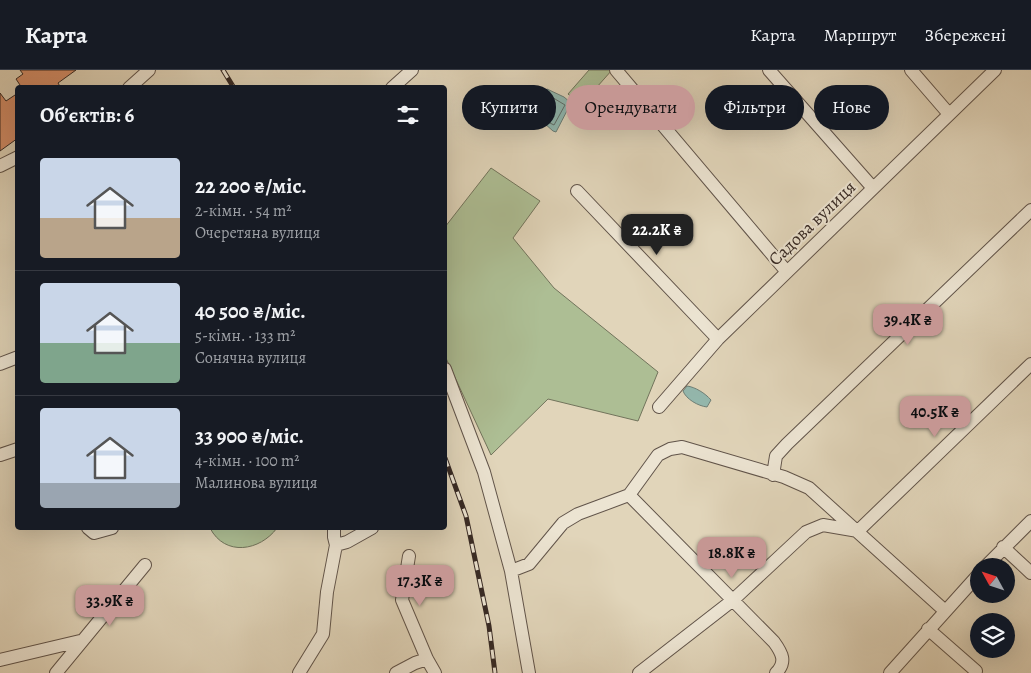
<!DOCTYPE html>
<html lang="uk">
<head>
<meta charset="utf-8">
<style>
  :root { --surface:#171b24; --page:#242831; --text:#f1f3f6; --muted:#9ea1a6; --line:#363941; --accent:#c59692 }
  body { margin:0; font-family:Alegreya,serif; background:var(--page); color:var(--text); height:100vh; display:flex; flex-direction:column; font-size:19px; white-space:nowrap }
  * { box-sizing:border-box; margin:0 }
  p { font-size:16px; color:var(--muted) }
  .icon { flex:none; width:28px; height:28px; fill:none; stroke:currentColor; stroke-width:2; stroke-linecap:round; stroke-linejoin:round }
  .map { position:relative; flex:1; overflow:hidden }
  .details { position:absolute; left:15px; top:15px; width:432px; height:445px; display:flex; flex-direction:column; background:var(--surface); border-radius:5px; box-shadow:0 5px 20px #0002 }
  .details>* { flex:none }
  .hud { position:absolute; left:462px; top:15px; width:475px; height:45px; display:flex; gap:10px }
  .needle { width:32px; rotate:310deg }
  .fabs { position:absolute; left:970px; top:488px; display:grid; gap:10px }
  .fabs a { display:grid; place-items:center; width:45px; height:45px; border-radius:50%; background:var(--surface); box-shadow:0 5px 20px #0002; font-size:25px }
  .price { position:absolute; translate:-50% -42px; padding:0 11px; border-radius:10px; background:var(--accent); color:#111; font-size:16px; line-height:32px; filter:drop-shadow(0 1px 2px #0008) }
  .price::after { content:''; position:absolute; left:50%; top:30px; width:15px; height:11px; margin-left:-8px; background:inherit; clip-path:polygon(0 0,100% 0,50% 100%) }
  .price.selected { background:#222; color:#fff }
  ul { padding:0; list-style:none }
  li { display:flex; align-items:center; gap:15px; height:125px; padding:0 25px }
  li+li { border-top:1px solid var(--line) }
  li span { display:grid; place-items:center; flex:none; width:140px; height:100px; border-radius:5px; color:#555 }
  li>.icon { margin-inline-start:auto }
  span .icon { width:60px; height:60px; fill:#fffc; stroke-width:1 }
  li b { font-size:21px }
  h2 { display:flex; justify-content:space-between; align-items:center; height:60px; padding:0 25px; font-size:21px }
  .tag { padding:0 18px; border-radius:22px; background:var(--surface); box-shadow:0 5px 20px #0002; font-size:18px; line-height:45px }
  .tag.selected { background:var(--accent); color:#111 }
  header { display:flex; align-items:center; gap:30px; box-sizing:border-box; height:70px; padding:0 25px; background:var(--surface); border-bottom:1px solid var(--line) }
  header strong { font-size:24px }
  nav { display:flex; gap:28px; margin-inline-start:auto; font-size:18px }
  .map>svg:first-child { display:block }
  .green { fill:#adbe94; stroke:#72745c }
  .water { fill:#94b9af; stroke:#6e7f77 }
  .lines { fill:none; stroke-linecap:round; stroke-linejoin:round }
  .shore { stroke:#65716a; stroke-width:1 }
  .building { fill:#d7906b; stroke:#362924 }
  .minor-casing { stroke:#61544a; stroke-width:14 }
  .minor { stroke:#ece4d2; stroke-width:12 }
  .rail-casing { stroke:#362924; stroke-width:5 }
  .rail { stroke:#ece4d2; stroke-width:3; stroke-dasharray:9; stroke-linecap:butt }
  .labels { text-anchor:middle; stroke-width:4; stroke-linejoin:round; paint-order:stroke }
  .street-label { font-size:18px; fill:#362924; stroke:#ece4d2 }
</style>
</head>
<body>
<header>
<strong>Карта</strong>
<nav><a>Карта</a><a>Маршрут</a><a>Збережені</a></nav>
</header>
<div class="map">
<svg width="1031" height="603" viewBox="0 0 1031 603">
  <rect width="100%" height="100%" fill="#e1d5ba"/>
  <filter id="stains"><feTurbulence type="fractalNoise" baseFrequency=".004" numOctaves="4"/><feColorMatrix values="0 0 0 0 .2 0 0 0 0 .09 0 0 0 0 .02 0 0 0 .5 -.17"/></filter>
  <radialGradient id="worn" r=".72"><stop offset=".6" stop-color="#630" stop-opacity="0"/><stop offset="1" stop-color="#630" stop-opacity=".3"/></radialGradient>
  <path class="green" d="M589 0H612L581 35 568 24Z
    M491 98 540 131 513 168 554 218 658 302 638 351 548 329 491 385 445 286V157Z
    M210 458H277C260 481 225 487 210 458Z"/>
  <path class="water" d="M547 19 564 27 571 33 556 62 553 61 544 53 546 48 539 42 544 22Z
    M687 316C695 317 705 323 711 330L707 337C698 336 686 329 683 321Z"/>
  <g class="lines">
    <path class="shore" d="M550 26 565 35 554 55 550 53V46L545 40Z"/>
  </g>
  <path class="building" d="M20 0H76L58 13 61 18H22L16 9 23 4Z
    M0 23 6 31 18 23V68L0 81Z"/>
  <g class="lines">
    <g class="minor-casing">
      <path id="minor" d="M616 0 787 202
        M769 0 873 118
        M911 0 949 44
        M129 18 149 0
        M392 18 412 0
        M0 96 18 87
        M577 121 718 269
        M0 294 18 287
        M445 299 484 402 511 501 529 603
        M659 337 718 269 995 0
        M0 385 18 379
        M773 405 776 386 787 374 1031 140
        M629 425 774 572C782 583 787 592 776 603
        M88 458 94 463 112 458
        M336 475 347 472 372 458
        M1003 477 1031 503
        M409 486 402 530 427 589 435 603
        M986 496 1031 451
        M511 501 529 494 563 453 578 444 629 425 658 385 670 379 682 377 784 407 809 418 944 540
        M928 559 976 601
        M0 590 80 571
        M56 603 145 495
        M299 603 323 564 327 522 336 475 334 467V458
        M396 603 415 593 427 589
        M639 603 733 530 806 462 823 455 858 461 1031 294
        M890 603 979 504"/>
    </g>
    <use href="#minor" class="minor"/>
    <g class="rail-casing">
      <path id="rail" d="M223 0 234 18
        M445 388 466 446 489 556 495 603"/>
    </g>
    <use href="#rail" class="rail"/>
  </g>
  <g class="labels">
    <g class="street-label">
      <text transform="translate(812 153) rotate(-44)" y="6">Садова вулиця</text>
    </g>
  </g>
  <rect width="100%" height="100%" filter="url(#stains)"/>
  <rect width="100%" height="100%" fill="url(#worn)"/>
</svg>
<div class="fabs">
<a><svg class="needle" viewBox="-14 -14 28 28"><path d="M0-13l5 13h-10z" fill="#e53935"/><path d="M0 13l5-13h-10z" fill="#9ea1a6"/></svg></a>
<a><svg class="icon" aria-label="layers" viewBox="0 0 24 24"><path d="M12 4l9 5-9 5-9-5zM3 14l9 5 9-5"/></svg></a>
</div>
<b class="price selected" style="left:657px;top:186px">22.2K ₴</b>
<b class="price" style="left:908px;top:276px">39.4K ₴</b>
<b class="price" style="left:935px;top:368px">40.5K ₴</b>
<b class="price" style="left:732px;top:509px">18.8K ₴</b>
<b class="price" style="left:420px;top:537px">17.3K ₴</b>
<b class="price" style="left:110px;top:557px">33.9K ₴</b>
<div class="hud">
<a class="tag">Купити</a>
<a class="tag selected">Орендувати</a>
<a class="tag">Фільтри</a>
<a class="tag">Нове</a>
</div>
<section class="details">
<h2>Об’єктів: 6<svg class="icon" aria-label="filters" viewBox="0 0 24 24"><path d="M4 7h16M4 17h16"/><circle cx="9" cy="7" r="2"/><circle cx="15" cy="17" r="2"/></svg></h2>
<ul>
<li><span style="background:linear-gradient(#c9d6e8 60%,#b9a48a 0)"><svg class="icon" aria-label="home" viewBox="0 0 24 24"><path d="M3 11l9-7 9 7M6 9v11h12V9"/></svg></span><div><b>22 200 ₴/міс.</b><p>2-кімн. · 54 m²</p><p>Очеретяна вулиця</p></div></li>
<li><span style="background:linear-gradient(#c9d6e8 60%,#7fa58c 0)"><svg class="icon" aria-label="home" viewBox="0 0 24 24"><path d="M3 11l9-7 9 7M6 9v11h12V9"/></svg></span><div><b>40 500 ₴/міс.</b><p>5-кімн. · 133 m²</p><p>Сонячна вулиця</p></div></li>
<li><span style="background:linear-gradient(#c9d6e8 75%,#9aa5b1 0)"><svg class="icon" aria-label="home" viewBox="0 0 24 24"><path d="M3 11l9-7 9 7M6 9v11h12V9"/></svg></span><div><b>33 900 ₴/міс.</b><p>4-кімн. · 100 m²</p><p>Малинова вулиця</p></div></li>
</ul>
</section>
</div>
</body>
</html>
